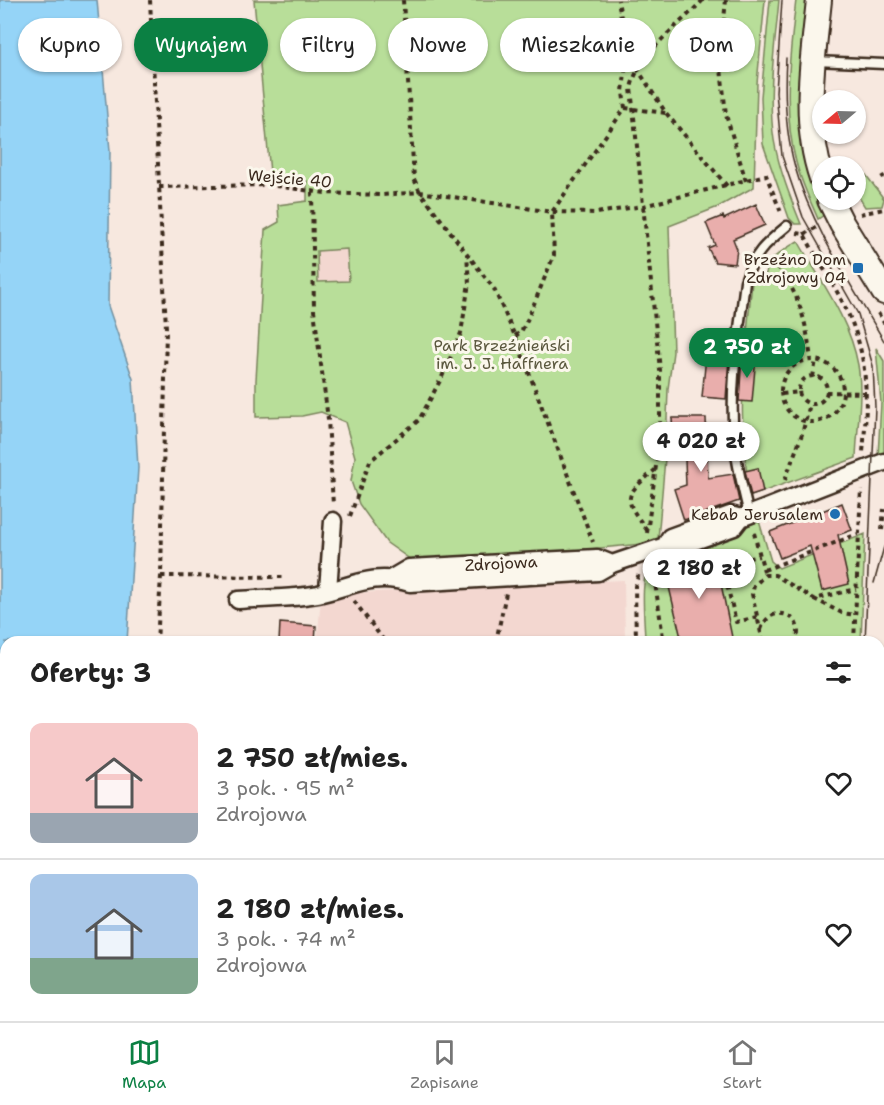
<!DOCTYPE html>
<html lang="pl">
<head>
<meta charset="utf-8">
<style>
  :root { --surface:#fff; --page:#f6f6f6; --text:#222; --muted:#767676; --line:#e0e0e0; --accent:#0b8043 }
  body { margin:0; font-family:"Shantell Sans",sans-serif; background:var(--page); color:var(--text); height:100vh; display:flex; flex-direction:column; font-size:22px; white-space:nowrap }
  * { box-sizing:border-box; margin:0 }
  p { font-size:20px; color:var(--muted) }
  .icon { flex:none; width:33px; height:33px; fill:none; stroke:currentColor; stroke-width:2; stroke-linecap:round; stroke-linejoin:round }
  .map { position:relative; flex:1; overflow:hidden }
  .sheet { position:absolute; left:0px; top:636px; width:885px; height:386px; display:flex; flex-direction:column; background:var(--surface); border-radius:18px 18px 0 0; box-shadow:0 2px 4px #0004 }
  .sheet>* { flex:none }
  .hud { position:absolute; left:18px; top:18px; width:849px; height:54px; display:flex; gap:12px }
  .needle { width:39px; rotate:251deg }
  .controls { position:absolute; left:812px; top:90px; display:grid; gap:12px }
  .controls a { display:grid; place-items:center; width:54px; height:54px; border-radius:50%; background:var(--surface); box-shadow:0 2px 4px #0004; font-size:30px }
  .price { position:absolute; translate:-50% -51px; padding:0 14px; border-radius:21px; background:#fff; color:#222; font-size:20px; line-height:39px; filter:drop-shadow(0 2px 3px #0008) }
  .price::after { content:''; position:absolute; left:50%; top:36px; width:18px; height:14px; margin-left:-9px; background:inherit; clip-path:polygon(0 0,100% 0,50% 100%) }
  .price.current { background:var(--accent); color:#fff }
  ul { padding:0; list-style:none }
  li { display:flex; align-items:center; gap:18px; height:150px; padding:0 30px }
  li+li { border-top:2px solid var(--line) }
  li span { display:grid; place-items:center; flex:none; width:168px; height:120px; border-radius:12px; color:#555 }
  li>.icon { margin-inline-start:auto }
  span .icon { width:72px; height:72px; fill:#fffc; stroke-width:1 }
  li b { font-size:26px }
  h2 { display:flex; justify-content:space-between; align-items:center; height:72px; padding:0 30px; font-size:26px }
  .pill { padding:0 21px; border-radius:27px; background:var(--surface); box-shadow:0 2px 4px #0004; font-size:21px; line-height:54px }
  .pill.current { background:var(--accent); color:#fff }
  .menu { display:flex; justify-content:space-around; align-items:center; height:84px; border-top:2px solid var(--line); background:var(--surface); font-size:16px; color:var(--muted) }
  .menu a { display:grid; justify-items:center; gap:3px }
  .menu .current { color:var(--accent) }
  .map>svg:first-child { display:block }
  .built { fill:#f3d7d0 }
  .green { fill:#b8de99; stroke:#7a845c; stroke-width:1.5; fill-rule:evenodd }
  .water { fill:#95d4f7; stroke:#7190a0; stroke-width:1.5 }
  .building { fill:#e9aeac; stroke:#3b2a1e; stroke-width:1.5 }
  .lines { fill:none; stroke-linecap:round; stroke-linejoin:round }
  .lane-casing { stroke:#3b2a1e; stroke-width:13 }
  .street-casing { stroke:#3b2a1e; stroke-width:21 }
  .secondary-casing { stroke:#3b2a1e; stroke-width:28 }
  .path { stroke:#3b2a1e; stroke-width:4; stroke-dasharray:4.5 4.5; stroke-linecap:butt }
  .lane { stroke:#fbf7ec; stroke-width:8 }
  .street { stroke:#fbf7ec; stroke-width:16 }
  .secondary { stroke:#fbf7ec; stroke-width:24 }
  .tram { stroke:#3b2a1e; stroke-width:1.5 }
  .poi-dot { fill:#1f6fb2; stroke:#fbf7ec; stroke-width:2 }
  .labels { text-anchor:middle; stroke-width:6; stroke-linejoin:round; paint-order:stroke }
  .street-label { font-size:16px; fill:#3b2a1e; stroke:#fbf7ec }
  .poi-label { font-size:16px; fill:#3b2a1e; stroke:#fbf7ec; text-anchor:end }
  .park-label { font-size:16px; fill:#5a573d; stroke:#fbf7ec }
</style>
</head>
<body>
<div class="map">
<svg width="884" height="1021" viewBox="0 0 884 1021">
  <rect width="100%" height="100%" fill="#f7e8df"/>
  <filter id="ink" filterUnits="userSpaceOnUse"><feTurbulence type="fractalNoise" baseFrequency=".0167" numOctaves="2"/><feDisplacementMap in="SourceGraphic" scale="12" xChannelSelector="R" yChannelSelector="G"/><feConvolveMatrix kernelMatrix="1 2 1 2 8 2 1 2 1" color-interpolation-filters="sRGB"/></filter>
  <g filter="url(#ink)">
    <path class="built" d="M348 249 349 281 317 283V251Z
      M624 580 625 642H317L321 599 353 593Z
      M333 1016H510V1021H332Z"/>
    <path class="green" d="M254 0H765L757 83 754 187 718 207 669 226 673 352 668 389 666 447 658 539 642 544 484 559 414 562 387 543 359 504 351 481 355 457 345 422 321 412 302 416 256 417V380L265 230 279 222 278 205 307 201V181L270 173ZM347 249 349 281 318 282 317 251Z
      M770 0H779C775 45 767 95 774 140 779 169 790 197 801 224H795L789 218 763 144 761 97Z
      M796 0H808L798 115 803 155 824 215 818 219C810 200 801 182 796 162 782 109 790 54 796 0Z
      M860 167 884 199 882 206 865 207 855 191V167Z
      M798 241C820 280 850 320 858 365 863 395 857 428 856 458L751 496C735 422 745 356 752 282H764C768 257 777 254 798 241Z
      M876 348 884 361V454L878 456 881 403Z
      M759 521 771 561 779 568 865 534 861 642H645C645 623 639 577 650 564Z"/>
    <path class="water" d="M0 0H97L110 151 108 306 133 379 138 468 127 642H6V1016H103L102 1021H0Z"/>
    <path class="building" d="M756 204 765 225 733 239 737 249 735 264 715 262 708 248 715 245 706 223 723 216 724 219Z
      M706 356 729 358 726 399 702 397Z
      M756 356 752 402 739 401 742 357Z
      M672 418H706L708 478 733 474 739 501 684 520 674 489 686 485 684 434H673Z
      M758 468 763 492 751 496 745 471Z
      M842 503 852 530 838 535 849 584 822 591 810 546 780 558 770 532Z
      M714 550 733 642H682L665 570Z
      M280 623 316 626 315 642H279Z"/>
    <g class="lines">
      <g class="lane-casing">
        <path id="lane" d="M815 61 884 64
          M749 515C743 489 736 464 734 438 729 386 739 333 745 281 754 254 765 244 787 226"/>
      </g>
      <g class="street-casing">
        <path id="street" d="M665 546 670 537 730 515 741 518 884 462
          M392 578 409 568 597 558 612 564
          M328 590 333 521
          M238 600C264 598 293 599 318 594 353 586 373 572 410 583L598 572 612 564 665 546 675 548 734 527 741 518
          M879 826 884 824
          M859 1016V1021
          M323 1021V1016
          M651 1021V1016"/>
      </g>
      <g class="secondary-casing">
        <path id="secondary" d="M819 0C813 60 802 120 822 178
          M830 200 842 224 884 292"/>
      </g>
      <path class="path" d="M150 0 166 328 161 576 157 642
        M403 0 414 179 420 192 494 289 515 336 593 542
        M726 0 720 59 726 115 746 181
        M627 53 666 113 727 186
        M625 108 666 113
        M882 175 884 178
        M159 187 269 185 325 193 382 195 420 192 552 212 596 213 643 206 766 175 782 215
        M312 192 314 310 328 419 333 505
        M860 214 884 209
        M797 233 804 234C820 265 842 295 854 328 869 368 867 410 863 452
        M804 234 819 226
        M772 259C799 292 806 319 811 360
        M878 313 884 323
        M515 336 521 332 529 316 554 255 552 212 625 108 623 92 627 53 618 0
        M781 391a31 31 0 1 1 62 0a31 31 0 1 1-62 0Z
        M799 390a14 14 0 1 1 28 0a14 14 0 1 1-28 0Z
        M813 377 816 360
        M826 392 866 393
        M782 394 799 392
        M785 480 802 434 810 404
        M350 516 370 461 419 420 442 377 461 333 469 283 467 254
        M647 530C622 497 624 496 655 470
        M882 530 884 509
        M647 533 660 436V370L631 88C639 52 679 26 703 0
        M754 533 765 575
        M653 569 663 637 661 642
        M764 570 858 534
        M161 576 283 577
        M814 599 842 613 855 615
        M354 601 385 642
        M757 617 736 622 722 564 759 556
        M761 630C769 602 807 613 796 642
        M496 642 506 593
        M636 642 635 586 639 573
        M763 642 752 594 754 586 765 575H775L814 599 856 589
        M854 642 861 489
        M879 801 884 799
        M879 911 884 990
        M135 1021V1016"/>
      <use href="#lane" class="lane"/>
      <use href="#street" class="street"/>
      <use href="#secondary" class="secondary"/>
      <path class="tram" d="M782 0 776 92 782 156 803 217 858 314 873 366 875 407 865 642
        M786 58C784 94 785 132 795 167 812 228 853 287 884 341
        M874 583 884 547
        M870 1016V1021"/>
    </g>
  </g>
  <g class="poi-dot">
    <rect x="852" y="262" width="12" height="12" rx="3"/>
    <circle cx="835" cy="514" r="6"/>
  </g>
  <g class="labels">
    <g class="street-label">
      <text transform="translate(290 178) rotate(5)" y="6">Wejście 40</text>
      <text transform="translate(501 563) rotate(-3)" y="6">Zdrojowa</text>
    </g>
    <g class="poi-label">
      <text x="846" y="265">Brzeźno Dom<tspan x="846" dy="18">Zdrojowy 04</tspan></text>
      <text x="823" y="520">Kebab Jerusalem</text>
    </g>
    <g class="park-label">
      <text x="502" y="351">Park Brzeźnieński<tspan x="502" dy="18">im. J. J. Haffnera</tspan></text>
    </g>
  </g>
</svg>
<div class="controls">
<a><svg class="needle" viewBox="-14 -14 28 28"><path d="M0-13l5 13h-10z" fill="#e53935"/><path d="M0 13l5-13h-10z" fill="#767676"/></svg></a>
<a><svg class="icon" aria-label="locate" viewBox="0 0 24 24"><circle cx="12" cy="12" r="6"/><path d="M12 2v4M12 18v4M2 12h4M18 12h4"/></svg></a>
</div>
<b class="price current" style="left:747px;top:379px">2 750 zł</b>
<b class="price" style="left:701px;top:473px">4 020 zł</b>
<b class="price" style="left:699px;top:600px">2 180 zł</b>
<div class="hud">
<a class="pill">Kupno</a>
<a class="pill current">Wynajem</a>
<a class="pill">Filtry</a>
<a class="pill">Nowe</a>
<a class="pill">Mieszkanie</a>
<a class="pill">Dom</a>
</div>
<section class="sheet">
<h2>Oferty: 3<svg class="icon" aria-label="filters" viewBox="0 0 24 24"><path d="M4 7h16M4 17h16"/><circle cx="9" cy="7" r="2"/><circle cx="15" cy="17" r="2"/></svg></h2>
<ul>
<li><span style="background:linear-gradient(#f6c9c9 75%,#9aa5b1 0)"><svg class="icon" aria-label="home" viewBox="0 0 24 24"><path d="M3 11l9-7 9 7M6 9v11h12V9"/></svg></span><div><b>2 750 zł/mies.</b><p>3 pok. · 95 m²</p><p>Zdrojowa</p></div><svg class="icon" aria-label="heart" viewBox="0 0 24 24"><path d="M12 20l-8-8c-3-5 5-10 8-4 3-6 11-1 8 4z"/></svg></li>
<li><span style="background:linear-gradient(#a9c7e8 70%,#7fa58c 0)"><svg class="icon" aria-label="home" viewBox="0 0 24 24"><path d="M3 11l9-7 9 7M6 9v11h12V9"/></svg></span><div><b>2 180 zł/mies.</b><p>3 pok. · 74 m²</p><p>Zdrojowa</p></div><svg class="icon" aria-label="heart" viewBox="0 0 24 24"><path d="M12 20l-8-8c-3-5 5-10 8-4 3-6 11-1 8 4z"/></svg></li>
</ul>
</section>
</div>
<nav class="menu">
<a class="current"><svg class="icon" aria-label="map" viewBox="0 0 24 24"><path d="M3 6l6-2 6 2 6-2v14l-6 2-6-2-6 2zM9 4v14M15 6v14"/></svg>Mapa</a>
<a><svg class="icon" aria-label="saved" viewBox="0 0 24 24"><path d="M7 4h10v16l-5-4-5 4z"/></svg>Zapisane</a>
<a><svg class="icon" aria-label="home" viewBox="0 0 24 24"><path d="M3 11l9-7 9 7M6 9v11h12V9"/></svg>Start</a>
</nav>
</body>
</html>
